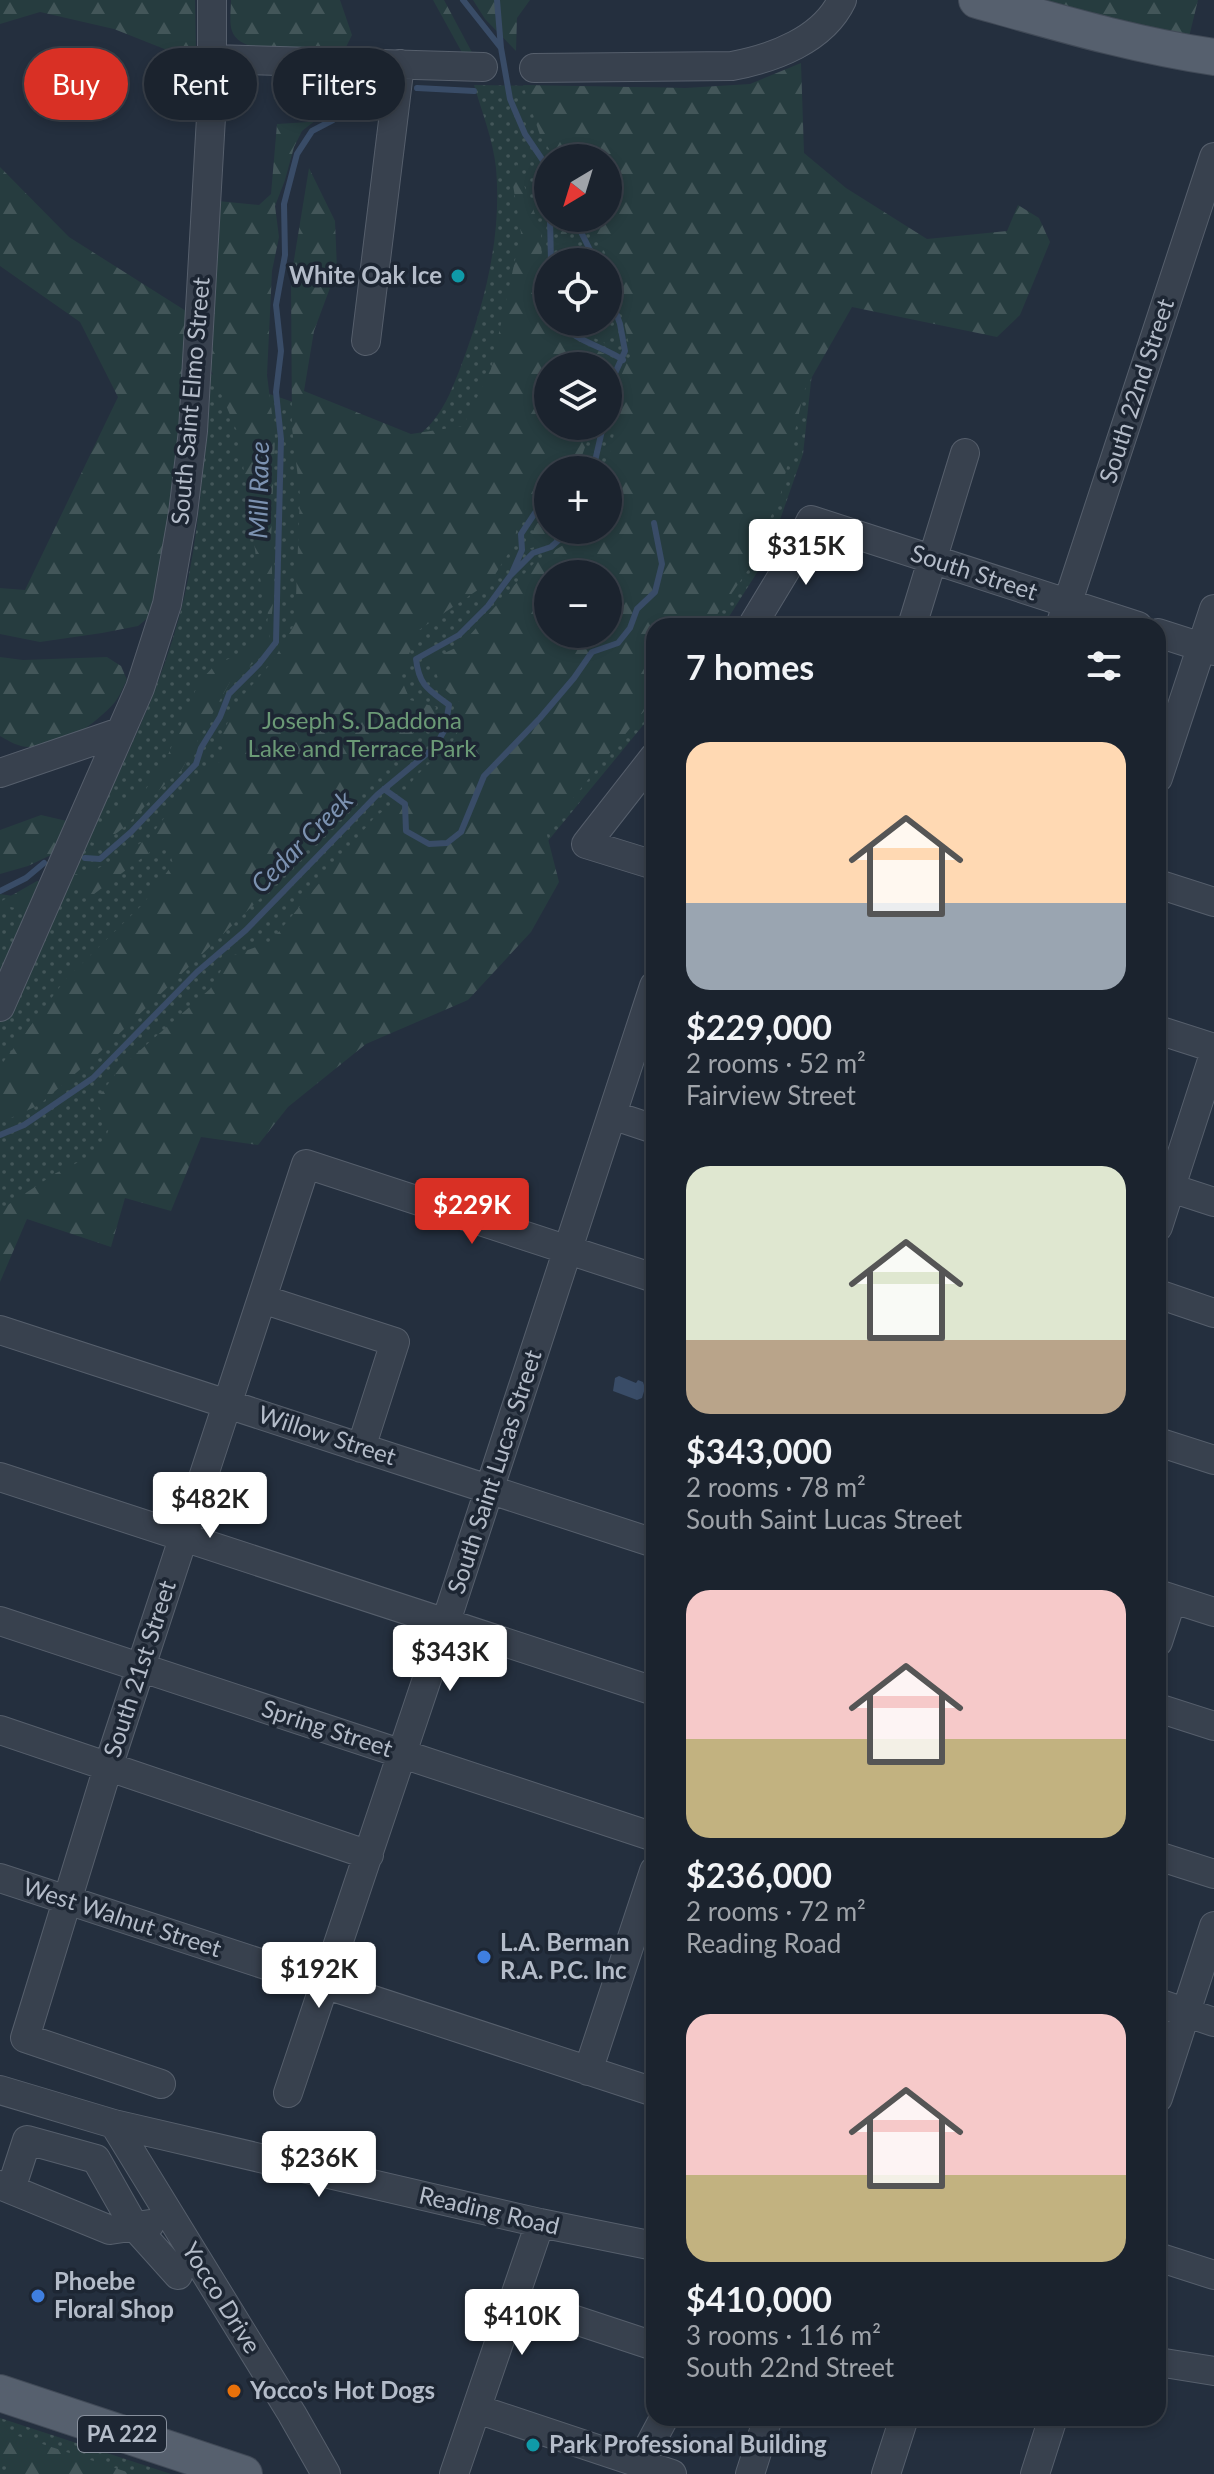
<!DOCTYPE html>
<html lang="en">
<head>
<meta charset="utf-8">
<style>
  :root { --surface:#1b232e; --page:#282f3a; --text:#f1f3f6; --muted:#a0a4aa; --line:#39404a; --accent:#d93025 }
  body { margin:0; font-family:Lato,sans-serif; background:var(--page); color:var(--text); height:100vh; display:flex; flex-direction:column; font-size:30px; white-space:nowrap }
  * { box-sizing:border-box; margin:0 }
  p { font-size:26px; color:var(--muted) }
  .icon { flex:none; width:44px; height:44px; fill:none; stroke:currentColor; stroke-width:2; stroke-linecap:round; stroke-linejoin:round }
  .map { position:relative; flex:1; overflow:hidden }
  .drawer { position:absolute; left:646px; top:618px; width:520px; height:1808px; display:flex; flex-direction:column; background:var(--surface); border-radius:24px; box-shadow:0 4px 12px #0003,0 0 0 2px var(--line) }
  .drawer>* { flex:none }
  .banner { position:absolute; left:24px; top:48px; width:502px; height:72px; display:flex; gap:16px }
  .needle { width:52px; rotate:218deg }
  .tools { position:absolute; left:534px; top:144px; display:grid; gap:16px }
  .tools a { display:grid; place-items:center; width:88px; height:88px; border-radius:50%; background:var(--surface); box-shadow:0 4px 12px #0003,0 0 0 2px var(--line); font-size:40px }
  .price { position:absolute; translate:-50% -68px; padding:0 18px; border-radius:8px; background:#fff; color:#222; font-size:26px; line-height:52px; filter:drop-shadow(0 2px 4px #0008) }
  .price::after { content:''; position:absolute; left:50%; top:48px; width:24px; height:18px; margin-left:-12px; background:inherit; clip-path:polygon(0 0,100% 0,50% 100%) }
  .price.selected { background:var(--accent); color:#fff }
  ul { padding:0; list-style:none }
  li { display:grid; align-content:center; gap:16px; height:424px; padding:0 40px }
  li span { display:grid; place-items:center; height:248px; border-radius:24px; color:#555 }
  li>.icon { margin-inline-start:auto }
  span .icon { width:144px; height:144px; fill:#fffc; stroke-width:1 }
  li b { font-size:34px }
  h2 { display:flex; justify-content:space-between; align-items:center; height:96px; padding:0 40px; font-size:34px }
  .chip { padding:0 28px; border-radius:36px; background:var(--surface); box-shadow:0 4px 12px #0003,0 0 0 2px var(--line); font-size:28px; line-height:72px }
  .chip.selected { background:var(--accent); color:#fff }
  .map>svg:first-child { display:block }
  .green { fill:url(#green-dots); fill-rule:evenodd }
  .forest { fill:url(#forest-firs); fill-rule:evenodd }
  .water { fill:#394c67 }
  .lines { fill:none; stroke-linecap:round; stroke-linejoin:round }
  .stream { stroke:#394c67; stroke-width:6 }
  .minor-casing { stroke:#565f6c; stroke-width:30 }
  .major-casing { stroke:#414a57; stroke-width:38 }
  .minor { stroke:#38414e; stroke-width:28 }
  .major { stroke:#56606e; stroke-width:36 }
  .culture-dot { fill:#0f9aa8; stroke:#1d2633; stroke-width:3 }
  .shop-dot { fill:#3f7fe0; stroke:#1d2633; stroke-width:3 }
  .food-dot { fill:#e8710a; stroke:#1d2633; stroke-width:3 }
  .labels { text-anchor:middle; stroke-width:7; stroke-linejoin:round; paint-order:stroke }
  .shield { fill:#1d2633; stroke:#878f9c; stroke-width:2 }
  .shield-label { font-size:22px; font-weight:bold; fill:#b4bcc9 }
  .poi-label { font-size:24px; font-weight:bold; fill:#b4bcc9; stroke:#1d2633; text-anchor:start }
  .street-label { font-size:24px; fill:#b4bcc9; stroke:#1d2633 }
  .park-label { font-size:24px; fill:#6b9a76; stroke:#1d2633 }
  .water-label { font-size:26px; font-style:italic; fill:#7c92b1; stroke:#1d2633 }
</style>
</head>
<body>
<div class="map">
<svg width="1214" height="2474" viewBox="0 0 1214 2474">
  <defs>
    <pattern id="green-dots" width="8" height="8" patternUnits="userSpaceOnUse" patternTransform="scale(2)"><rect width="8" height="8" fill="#263c3f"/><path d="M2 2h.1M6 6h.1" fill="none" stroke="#435659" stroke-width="1.8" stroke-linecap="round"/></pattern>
    <pattern id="forest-firs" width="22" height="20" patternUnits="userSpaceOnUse" patternTransform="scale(2)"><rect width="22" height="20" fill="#263c3f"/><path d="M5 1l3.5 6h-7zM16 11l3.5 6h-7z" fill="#435659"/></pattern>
  </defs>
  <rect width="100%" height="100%" fill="#242f3e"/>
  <path class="green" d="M474 85 685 88 812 373 803 454 775 534 758 571 723 626H654V712L520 875 0 1218V894L58 903C102 802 159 705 184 598 201 525 205 448 208 373L411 442C418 435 427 429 433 421 446 406 454 384 461 366 485 303 502 236 496 168 493 140 482 112 474 85ZM548 158H608V218H548ZM548 262H608V322H548ZM548 366H608V426H548ZM548 470H608V530H548ZM548 574H608V634H548Z
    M0 2418 171 2474H0Z"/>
  <path class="forest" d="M0 0H195L196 51 177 54 114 29 40 12 0 24Z
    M231 0H340L352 35 344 51C319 50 241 59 232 31 229 23 231 9 231 0Z
    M433 0H444L475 58H465Z
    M473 0H530L517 18 516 51 485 19Z
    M1026 0H1198L1189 37Z
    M801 63 804 153 846 188 927 239 1007 231 1018 205 1039 218 1050 242 1020 315 997 337 852 307 804 391 781 493 748 570 709 626H654V699L546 831 559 882 531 932 468 1000 366 1044 288 1107 258 1145 201 1137 171 1211 125 1198 111 1247 27 1219 0 1282V1210L56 1173 85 1159 103 1146 109 1128 96 1100 120 1068 210 989 229 957 270 942 373 819 403 795 415 777 453 741 457 731 456 715 464 706 441 686 431 659 460 646 534 563 573 539 579 530H608L606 470 618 416 611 409 614 391 631 354 612 268 589 218H608V158H555L540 135 523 85 685 88 750 84ZM548 574H608V634H548Z
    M312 75H359L357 88 302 131 294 147 285 180 275 206 279 237 272 271 267 375 275 438 271 540 273 603 269 642 255 662 231 680 181 771C150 791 130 838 92 843L119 805 146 789 165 762 199 682 216 664 236 656 266 635 268 615 257 564 239 436 211 370V312L218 201 259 205 271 194 277 124 308 122Z
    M516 164 541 230 542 280 548 298V322H555L558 332C576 342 595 348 613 358V366L608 372V366H548V426H591V430L577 470H548V496L530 504 519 518 513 546 491 581 419 630 400 676 410 700 436 707 433 721 415 719 413 735 371 781 321 826 268 891 99 1053 39 1105 0 1123V1078L4 1061 65 980 143 904 173 864 166 840 90 897 71 875H87L149 838 183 793 224 758 223 732 239 700 273 661 295 623 300 495 292 428 291 278 309 168 335 221 337 269 314 331 304 391 411 434 463 426 491 369 521 233 513 185Z
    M0 167 69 237 186 311 182 420 154 613 138 626 102 633 40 642 0 634V588L25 590 118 397 80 322 0 266Z
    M566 229 581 262H556L561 232Z
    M568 322H608L606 344C592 335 578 334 568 322Z
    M548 510V530H561C550 541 540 547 526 549L535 526Z
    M0 657 23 660 107 657 121 666 127 680C123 687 120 696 115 702 95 725 60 749 29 747 18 747 9 741 0 736Z
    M41 815 67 821 53 854 28 866 0 874V830Z
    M37 881 43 882 26 910 0 905V902Z
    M0 2430 133 2474H19L0 2459Z"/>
  <path class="water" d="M619 1376 636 1383 638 1380 643 1382 645 1388 642 1398 637 1400 613 1391 615 1378Z"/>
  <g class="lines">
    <path class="stream" d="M463 0 501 48 510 99 525 134 548 168
      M497 0 501 48
      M417 88 474 91
      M550 218 551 262
      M574 218 596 262
      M608 290 620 324 625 351 608 389
      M563 322C568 339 605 347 623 360
      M593 470 603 426
      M512 573 522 550 521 534 537 510 548 504
      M384 789 405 804 406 831 429 844 447 843 461 832 484 776 540 718 574 678 592 652 618 643 630 628 637 609 655 592 662 564 654 523
      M85 858 100 859 131 832 196 764 201 748 220 717 229 694 259 664 276 642 281 439 276 392 281 351 276 305 285 255 284 204 297 154 312 131 333 120 371 88H381
      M0 891 26 878 44 863
      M0 1135 24 1125 93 1078 197 972 246 930 377 795 435 747 445 729 449 705C429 690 419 686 416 659L459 635 488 606 510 576 533 553 551 547 570 530"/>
    <g class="minor-casing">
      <path id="minor" d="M213 59 483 67
        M534 68 732 66C774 58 823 40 842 0
        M366 341 400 64
        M752 626 787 568 811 520 1138 626
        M912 626 965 453
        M1060 626 1214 157
        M1158 633 1214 651
        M654 757 586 844 654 865
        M0 773 120 732
        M1158 778 1214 609
        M1158 884 1214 902
        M0 1007 140 688 167 604 183 513 193 431 212 100V0
        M1158 1030 1214 1048
        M612 1115 654 1129
        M1171 1188 1214 1202
        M1158 1227 1214 1054
        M1158 1294 1214 1313
        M262 1299 395 1342 361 1448
        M0 1330 654 1543
        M1158 1442 1214 1460
        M0 1477 654 1691
        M1158 1594 1214 1612
        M0 1621 654 1837
        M1158 1642 1172 1599
        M1158 1708 1214 1726
        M0 1730 369 1855
        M1158 1856 1214 1874
        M0 1878 654 2092
        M1158 2003 1214 2022
        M588 2071 654 1871
        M161 2084 25 2038 108 1767 306 1164 654 1278
        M0 2090 114 2124 540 2223 654 2246
        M288 2093 439 1643 654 986
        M1158 2098 1214 1926
        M114 2124 292 2414 326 2474
        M0 2185 110 2230 150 2224
        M11 2189 27 2140 96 2159 134 2226 178 2275
        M1158 2257 1214 2275
        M512 2304 540 2314 554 2313 654 2346
        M1158 2362 1214 2371
        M477 2409 672 2474
        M640 2463 664 2418
        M454 2474 540 2223
        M750 2474 768 2418
        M886 2474 904 2418
        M1035 2474 1053 2418"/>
    </g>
    <g class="major-casing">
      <path id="major" d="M977 0C1056 22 1133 45 1214 57
        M0 2393 244 2474"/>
    </g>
    <use href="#minor" class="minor"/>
    <use href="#major" class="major"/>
  </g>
  <g class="culture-dot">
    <circle cx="458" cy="276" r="8"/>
    <circle cx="533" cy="2445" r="8"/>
  </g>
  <g class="shop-dot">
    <circle cx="484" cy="1957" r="8"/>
    <circle cx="38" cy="2296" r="8"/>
  </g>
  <circle class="food-dot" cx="234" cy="2391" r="8"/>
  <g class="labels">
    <rect class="shield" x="78" y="2416" width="88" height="36" rx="6"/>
    <g class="shield-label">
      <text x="122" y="2442">PA 222</text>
    </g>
    <g class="poi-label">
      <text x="442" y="284" text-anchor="end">White Oak Ice</text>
      <text x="500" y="1951">L.A. Berman<tspan x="500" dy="28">R.A. P.C. Inc</tspan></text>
      <text x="54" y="2290">Phoebe<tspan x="54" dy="28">Floral Shop</tspan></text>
      <text x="250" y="2399">Yocco's Hot Dogs</text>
      <text x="549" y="2453">Park Professional Building</text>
    </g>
    <g class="street-label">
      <text transform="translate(1137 391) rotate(-72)" y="8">South 22nd Street</text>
      <text transform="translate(191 401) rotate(-85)" y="8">South Saint Elmo Street</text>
      <text transform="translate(974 573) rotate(18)" y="8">South Street</text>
      <text transform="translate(327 1436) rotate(18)" y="8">Willow Street</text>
      <text transform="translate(495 1472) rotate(-72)" y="8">South Saint Lucas Street</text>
      <text transform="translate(140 1669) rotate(-72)" y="8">South 21st Street</text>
      <text transform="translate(327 1729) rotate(18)" y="8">Spring Street</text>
      <text transform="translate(122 1918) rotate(18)" y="8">West Walnut Street</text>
      <text transform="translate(489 2211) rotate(13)" y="8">Reading Road</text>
      <text transform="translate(221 2298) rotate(58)" y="8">Yocco Drive</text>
    </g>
    <g class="park-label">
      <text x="362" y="729">Joseph S. Daddona<tspan x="362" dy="28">Lake and Terrace Park</tspan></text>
    </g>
    <g class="water-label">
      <text transform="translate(259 490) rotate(-89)" y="9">Mill Race</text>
      <text transform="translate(302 842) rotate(-45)" y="9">Cedar Creek</text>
    </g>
  </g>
</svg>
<div class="tools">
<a><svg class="needle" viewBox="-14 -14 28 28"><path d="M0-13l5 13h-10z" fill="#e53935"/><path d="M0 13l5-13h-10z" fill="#a0a4aa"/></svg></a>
<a><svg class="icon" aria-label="locate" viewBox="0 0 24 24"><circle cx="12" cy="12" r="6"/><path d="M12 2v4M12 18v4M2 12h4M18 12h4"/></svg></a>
<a><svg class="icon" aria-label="layers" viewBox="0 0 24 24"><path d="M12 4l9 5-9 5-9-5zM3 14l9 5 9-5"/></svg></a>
<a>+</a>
<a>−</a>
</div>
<b class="price" style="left:806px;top:587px">$315K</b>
<b class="price selected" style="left:472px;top:1246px">$229K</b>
<b class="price" style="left:210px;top:1540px">$482K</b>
<b class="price" style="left:450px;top:1693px">$343K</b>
<b class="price" style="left:319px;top:2010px">$192K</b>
<b class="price" style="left:319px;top:2199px">$236K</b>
<b class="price" style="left:522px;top:2357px">$410K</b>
<div class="banner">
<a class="chip selected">Buy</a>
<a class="chip">Rent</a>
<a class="chip">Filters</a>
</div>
<section class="drawer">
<h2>7 homes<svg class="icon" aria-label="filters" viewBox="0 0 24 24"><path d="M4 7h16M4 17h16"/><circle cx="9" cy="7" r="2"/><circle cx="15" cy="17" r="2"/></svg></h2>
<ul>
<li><span style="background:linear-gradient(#ffd9b3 65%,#9aa5b1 0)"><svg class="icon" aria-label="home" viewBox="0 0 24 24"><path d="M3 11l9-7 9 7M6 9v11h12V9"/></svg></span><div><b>$229,000</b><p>2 rooms · 52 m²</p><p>Fairview Street</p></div></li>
<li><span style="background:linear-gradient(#dfe7d0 70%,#b9a48a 0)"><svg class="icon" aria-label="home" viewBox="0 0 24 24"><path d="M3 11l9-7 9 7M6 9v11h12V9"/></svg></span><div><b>$343,000</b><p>2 rooms · 78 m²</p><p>South Saint Lucas Street</p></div></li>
<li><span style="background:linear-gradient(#f6c9c9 60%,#c2b280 0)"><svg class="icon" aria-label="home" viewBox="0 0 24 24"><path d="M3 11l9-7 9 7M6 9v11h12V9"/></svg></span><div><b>$236,000</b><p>2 rooms · 72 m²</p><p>Reading Road</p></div></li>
<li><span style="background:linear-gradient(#f6c9c9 65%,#c2b280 0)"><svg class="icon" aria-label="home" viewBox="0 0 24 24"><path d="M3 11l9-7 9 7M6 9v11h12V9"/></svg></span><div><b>$410,000</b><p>3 rooms · 116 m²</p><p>South 22nd Street</p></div></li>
</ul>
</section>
</div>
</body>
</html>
